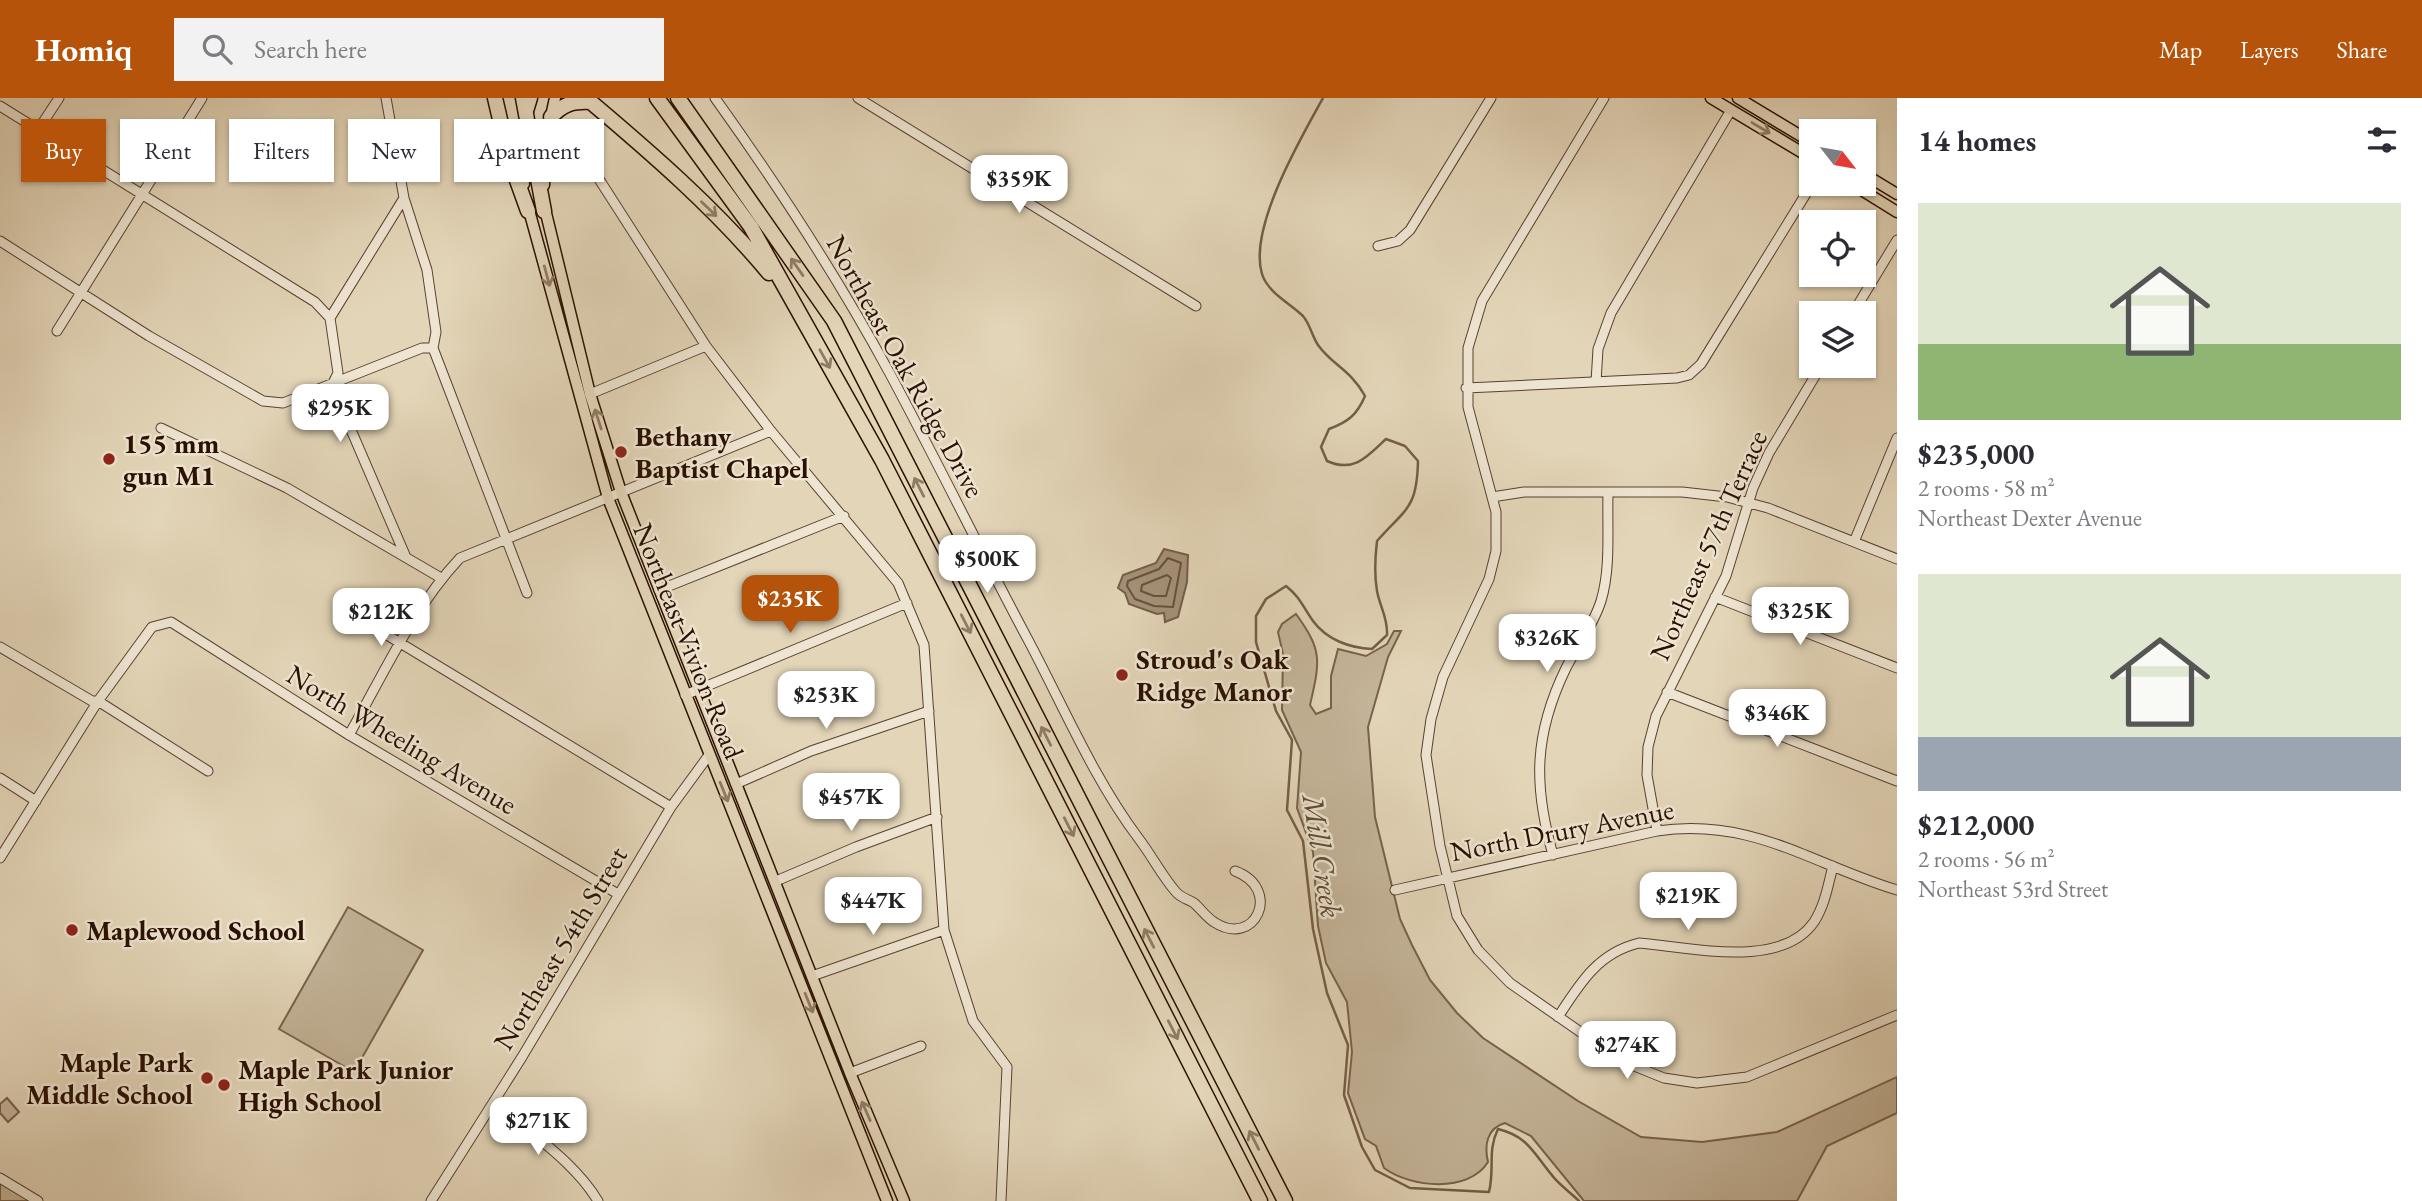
<!DOCTYPE html>
<html lang="en">
<head>
<meta charset="utf-8">
<style>
  :root { --surface:#fff; --page:#f2f2f3; --text:#2b2b33; --muted:#7c7c81; --accent:#b45309 }
  body { margin:0; font-family:"EB Garamond",serif; background:var(--page); color:var(--text); height:100vh; display:flex; flex-direction:column; font-size:26px; white-space:nowrap }
  * { box-sizing:border-box; margin:0 }
  p { font-size:23px; color:var(--muted) }
  .icon { flex:none; width:38px; height:38px; fill:none; stroke:currentColor; stroke-width:2; stroke-linecap:round; stroke-linejoin:round }
  .map { position:relative; flex:1; overflow:hidden }
  .panel { display:flex; flex-direction:column; background:var(--surface); width:525px }
  .panel>* { flex:none }
  .hud { position:absolute; left:21px; top:21px; width:665px; height:63px; display:flex; gap:14px }
  .needle { width:46px; rotate:121deg }
  .buttons { position:absolute; left:1799px; top:21px; display:grid; gap:14px }
  .buttons a { display:grid; place-items:center; width:77px; height:77px; border-radius:0px; background:var(--surface); box-shadow:0 2px 5px #0004; font-size:35px }
  .price { position:absolute; translate:-50% -60px; padding:0 16px; border-radius:14px; background:#fff; color:#222; font-size:23px; line-height:46px; filter:drop-shadow(0 2px 4px #0008) }
  .price::after { content:''; position:absolute; left:50%; top:42px; width:21px; height:16px; margin-left:-10px; background:inherit; clip-path:polygon(0 0,100% 0,50% 100%) }
  .price.current { background:var(--accent); color:#fff }
  ul { padding:0; list-style:none }
  li { display:grid; align-content:center; gap:14px; height:371px; padding:0 21px }
  li span { display:grid; place-items:center; height:217px; border-radius:0px; color:#555 }
  li>.icon { margin-inline-start:auto }
  span .icon { width:126px; height:126px; fill:#fffc; stroke-width:1 }
  li b { font-size:30px }
  h2 { display:flex; justify-content:space-between; align-items:center; height:84px; padding:0 21px; font-size:30px }
  .pill { padding:0 24px; border-radius:0px; background:var(--surface); box-shadow:0 2px 5px #0004; font-size:24px; line-height:63px }
  .pill.current { background:var(--accent); color:#fff }
  header { display:flex; align-items:center; gap:42px; box-sizing:border-box; height:98px; padding:0 35px; background:var(--accent); color:#fff }
  header strong { font-size:33px }
  nav { display:flex; gap:38px; margin-inline-start:auto; font-size:24px }
  .search { width:490px; height:63px; background:var(--page); display:flex; align-items:center; gap:18px; box-sizing:border-box; padding:0 24px; border-radius:0px; color:var(--muted); font-size:26px }
  main { display:flex; flex:1; min-height:0 }
  .map>svg:first-child { display:block }
  .green { fill:#c4b499; stroke:#78624c; stroke-width:2 }
  .water { fill:#a49279; stroke:#745e49; stroke-width:2 }
  .lines { fill:none; stroke-linecap:round; stroke-linejoin:round }
  .shore { stroke:#68513c; stroke-width:2 }
  .stream { stroke:#745e49; stroke-width:2.5 }
  .minor-casing { stroke:#59412e; stroke-width:11 }
  .major-casing { stroke:#2b1000; stroke-width:13 }
  .highway-casing { stroke:#2b1000; stroke-width:17 }
  .minor { stroke:#ede4d1; stroke-width:9 }
  .major { stroke:#e3d5b8; stroke-width:10 }
  .highway { stroke:#e3d5b8; stroke-width:14 }
  .oneway { stroke:#907c65 }
  .poi-dot { fill:#8f2418; stroke:#ede4d1; stroke-width:2.5 }
  .labels { text-anchor:middle; stroke-width:5; stroke-linejoin:round; paint-order:stroke }
  .street-label { font-size:28px; fill:#2b1000; stroke:#ede4d1 }
  .poi-label { font-size:28px; font-weight:bold; fill:#2b1000; stroke:#ede4d1; text-anchor:start }
  .water-label { font-size:30px; font-style:italic; fill:#614a36; stroke:#ede4d1 }
</style>
</head>
<body>
<header>
<strong>Homiq</strong>
<div class="search"><svg class="icon" aria-label="search" viewBox="0 0 24 24"><circle cx="10" cy="10" r="6"/><path d="M15 15l6 6"/></svg>Search here</div>
<nav><a>Map</a><a>Layers</a><a>Share</a></nav>
</header>
<main>
<div class="map">
<svg width="1897" height="1103" viewBox="0 0 1897 1103">
  <rect width="100%" height="100%" fill="#e3d5b8"/>
  <filter id="stains"><feTurbulence type="fractalNoise" baseFrequency=".00286" numOctaves="4"/><feColorMatrix values="0 0 0 0 .2 0 0 0 0 .09 0 0 0 0 .02 0 0 0 .5 -.17"/></filter>
  <radialGradient id="worn" r=".72"><stop offset=".6" stop-color="#630" stop-opacity="0"/><stop offset="1" stop-color="#630" stop-opacity=".3"/></radialGradient>
  <path class="green" d="M1296 516C1323 553 1320 563 1310 607L1316 616 1331 610V578L1338 551 1366 558 1387 546 1394 533H1401L1388 559 1368 629 1375 719 1400 821 1412 847 1430 882 1457 915 1483 940 1578 1003 1641 1039 1702 1044 1777 1034 1897 979V1015L1827 1048 1797 1103H1584L1531 1038 1505 1025C1487 1030 1484 1047 1488 1064 1469 1095 1411 1090 1384 1070L1376 1048 1365 1041 1348 995 1352 954 1347 904 1326 865 1318 828 1313 754 1297 710 1301 654 1282 612 1283 556 1278 534 1282 526Z
    M348 809 423 852 354 974 279 931Z
    M7 1000 19 1014 8 1024 0 1015V1006Z
    M0 1080 38 1103H0Z"/>
  <path class="water" d="M1164 451 1188 457 1187 484 1178 519 1165 524 1164 515 1157 516 1129 506 1125 495 1118 490 1123 477 1156 465Z"/>
  <g class="lines">
    <path class="shore" d="M1168 460 1181 465 1173 509 1154 508 1135 501 1127 488 1128 483 1159 471Z
      M1167 477 1171 480 1166 498H1154L1141 493 1142 487Z"/>
    <path class="stream" d="M1323 0C1301 40 1248 130 1262 176 1268 195 1290 205 1303 218 1310 226 1312 238 1318 247 1332 267 1350 271 1365 298 1357 317 1348 324 1329 331L1321 349 1327 363C1354 375 1367 359 1386 341L1405 348 1418 363C1417 411 1406 410 1377 443 1375 460 1374 476 1377 493 1380 509 1388 520 1387 537L1372 551C1350 550 1327 542 1313 523 1303 509 1300 499 1286 488L1266 501 1256 518V544L1276 613 1292 642 1287 712 1303 743 1313 831 1327 895 1348 947 1344 997 1362 1049 1375 1072 1410 1090 1489 1094C1495 1070 1487 1053 1498 1031 1527 1038 1533 1054 1551 1076 1558 1086 1570 1094 1579 1103"/>
    <g class="minor-casing">
      <path id="minor" d="M386 0 404 100 427 172 436 234 433 250 527 495
        M715 0C778 88 837 178 889 274 936 361 979 450 1026 538 1062 605 1093 680 1139 741 1152 758 1162 778 1176 794 1181 800 1188 801 1194 805 1201 811 1206 819 1214 824 1255 851 1283 791 1235 773
        M858 0 1196 208
        M1604 0 1482 203 1468 250V309L1496 414V453L1489 481 1443 579 1431 621 1426 657 1440 748 1457 818 1478 852 1510 885 1622 963 1664 980 1697 985 1747 979 1897 917
        M0 8 315 204 330 220
        M38 32 59 0
        M597 78 706 248 771 333 898 485 924 547 944 832 973 923 1007 969 1001 1103
        M0 143 149 238 263 303 283 305 422 250H433
        M1378 148 1398 143 1410 132 1491 0
        M1853 215 1897 142
        M330 220 338 275 333 285 336 297 405 457
        M330 220 404 100
        M57 233 202 0
        M1596 284 1598 251 1611 215 1731 12
        M1466 290 1677 280 1689 277 1701 266 1812 86
        M590 296 706 248
        M161 330 287 390 441 480
        M1492 399 1524 394H1682L1727 399 1768 410 1897 461
        M1854 444 1897 340
        M659 492 844 418
        M1715 499 1897 570
        M359 520 671 709
        M0 549 92 603H98L208 673
        M1667 594 1897 683
        M685 597 907 505
        M349 637C383 577 413 510 460 460L771 333
        M0 680 36 703
        M736 686 811 653 929 613
        M1657 733 1647 677 1648 649 1656 618 1726 478 1753 390 1769 355 1821 268
        M1553 757C1533 687 1534 636 1566 570 1578 547 1593 528 1601 503 1611 470 1607 431 1608 396
        M0 760 98 603 152 529 171 524 349 637 618 796
        M776 783 856 749 937 719
        M1395 792 1657 733C1752 719 1811 766 1897 792
        M812 878 944 832
        M1558 919C1580 885 1598 855 1639 845 1690 849 1781 872 1814 824 1825 807 1828 787 1833 768
        M850 975 921 948
        M494 1003C529 1035 573 1062 598 1103
        M0 1080 38 1103
        M431 1103 522 959 671 709 709 657"/>
    </g>
    <g class="major-casing">
      <path id="major" d="M1711 0 1811 60
        M1738 0 1811 44
        M1864 76 1897 96
        M524 86 521 36 532 0
        M1852 86 1897 114
        M544 87 546 41 555 0
        M527 105 608 400 887 1103
        M544 107 590 296 621 394 850 975 904 1103"/>
    </g>
    <g class="highway-casing">
      <path id="highway" d="M495 0 509 60 528 113
        M523 0 544 113
        M586 0C650 54 715 110 769 175
        M657 0 751 129 882 362 1260 1103
        M678 0 834 223 1285 1103
        M551 19C563 6 573 3 591 4"/>
    </g>
    <use href="#minor" class="minor"/>
    <use href="#major" class="major"/>
    <use href="#highway" class="highway"/>
  </g>
  <defs><path id="oneway-shaft" d="M-6 0H5M1.5-3L5.5 0L1.5 3" fill="none" stroke-width="1.6" stroke-linecap="round" stroke-linejoin="round" transform="scale(1.75)"/></defs>
  <g class="oneway">
    <use href="#oneway-shaft" transform="translate(1761 30) rotate(31)"/>
    <use href="#oneway-shaft" transform="translate(709 111) rotate(44)"/>
    <use href="#oneway-shaft" transform="translate(797 169) rotate(-125)"/>
    <use href="#oneway-shaft" transform="translate(547 178) rotate(75)"/>
    <use href="#oneway-shaft" transform="translate(825 261) rotate(61)"/>
    <use href="#oneway-shaft" transform="translate(598 321) rotate(-108)"/>
    <use href="#oneway-shaft" transform="translate(919 389) rotate(-117)"/>
    <use href="#oneway-shaft" transform="translate(966 526) rotate(63)"/>
    <use href="#oneway-shaft" transform="translate(1046 638) rotate(-117)"/>
    <use href="#oneway-shaft" transform="translate(724 694) rotate(68)"/>
    <use href="#oneway-shaft" transform="translate(1069 729) rotate(63)"/>
    <use href="#oneway-shaft" transform="translate(1149 840) rotate(-117)"/>
    <use href="#oneway-shaft" transform="translate(809 905) rotate(68)"/>
    <use href="#oneway-shaft" transform="translate(1173 932) rotate(63)"/>
    <use href="#oneway-shaft" transform="translate(866 1013) rotate(-114)"/>
    <use href="#oneway-shaft" transform="translate(1254 1042) rotate(-117)"/>
  </g>
  <g class="poi-dot">
    <circle cx="621" cy="354" r="7"/>
    <circle cx="109" cy="361" r="7"/>
    <circle cx="1122" cy="577" r="7"/>
    <circle cx="72" cy="832" r="7"/>
    <circle cx="207" cy="980" r="7"/>
    <circle cx="224" cy="987" r="7"/>
  </g>
  <g class="labels">
    <g class="street-label">
      <text transform="translate(906 268) rotate(61)" y="10">Northeast Oak Ridge Drive</text>
      <text transform="translate(1708 447) rotate(-66)" y="10">Northeast 57th Terrace</text>
      <text transform="translate(689 543) rotate(68)" y="10">Northeast Vivion Road</text>
      <text transform="translate(402 641) rotate(31)" y="10">North Wheeling Avenue</text>
      <text transform="translate(1562 732) rotate(-11)" y="10">North Drury Avenue</text>
      <text transform="translate(560 850) rotate(-59)" y="10">Northeast 54th Street</text>
    </g>
    <g class="poi-label">
      <text x="635" y="348">Bethany<tspan x="635" dy="32">Baptist Chapel</tspan></text>
      <text x="123" y="355">155 mm<tspan x="123" dy="32">gun M1</tspan></text>
      <text x="1136" y="571">Stroud's Oak<tspan x="1136" dy="32">Ridge Manor</tspan></text>
      <text x="86" y="842">Maplewood School</text>
      <text x="193" y="974" text-anchor="end">Maple Park<tspan x="193" dy="32">Middle School</tspan></text>
      <text x="238" y="981">Maple Park Junior<tspan x="238" dy="32">High School</tspan></text>
    </g>
    <g class="water-label">
      <text transform="translate(1322 758) rotate(81)" y="10">Mill Creek</text>
    </g>
  </g>
  <rect width="100%" height="100%" filter="url(#stains)"/>
  <rect width="100%" height="100%" fill="url(#worn)"/>
</svg>
<div class="buttons">
<a><svg class="needle" viewBox="-14 -14 28 28"><path d="M0-13l5 13h-10z" fill="#e53935"/><path d="M0 13l5-13h-10z" fill="#7c7c81"/></svg></a>
<a><svg class="icon" aria-label="locate" viewBox="0 0 24 24"><circle cx="12" cy="12" r="6"/><path d="M12 2v4M12 18v4M2 12h4M18 12h4"/></svg></a>
<a><svg class="icon" aria-label="layers" viewBox="0 0 24 24"><path d="M12 4l9 5-9 5-9-5zM3 14l9 5 9-5"/></svg></a>
</div>
<b class="price" style="left:1019px;top:117px">$359K</b>
<b class="price" style="left:340px;top:346px">$295K</b>
<b class="price" style="left:987px;top:497px">$500K</b>
<b class="price current" style="left:790px;top:537px">$235K</b>
<b class="price" style="left:1800px;top:549px">$325K</b>
<b class="price" style="left:381px;top:550px">$212K</b>
<b class="price" style="left:1547px;top:576px">$326K</b>
<b class="price" style="left:826px;top:633px">$253K</b>
<b class="price" style="left:1777px;top:651px">$346K</b>
<b class="price" style="left:851px;top:735px">$457K</b>
<b class="price" style="left:1688px;top:834px">$219K</b>
<b class="price" style="left:873px;top:839px">$447K</b>
<b class="price" style="left:1627px;top:983px">$274K</b>
<b class="price" style="left:538px;top:1059px">$271K</b>
<div class="hud">
<a class="pill current">Buy</a>
<a class="pill">Rent</a>
<a class="pill">Filters</a>
<a class="pill">New</a>
<a class="pill">Apartment</a>
</div>
</div>
<section class="panel">
<h2>14 homes<svg class="icon" aria-label="filters" viewBox="0 0 24 24"><path d="M4 7h16M4 17h16"/><circle cx="9" cy="7" r="2"/><circle cx="15" cy="17" r="2"/></svg></h2>
<ul>
<li><span style="background:linear-gradient(#dfe7d0 65%,#8fb573 0)"><svg class="icon" aria-label="home" viewBox="0 0 24 24"><path d="M3 11l9-7 9 7M6 9v11h12V9"/></svg></span><div><b>$235,000</b><p>2 rooms · 58 m²</p><p>Northeast Dexter Avenue</p></div></li>
<li><span style="background:linear-gradient(#dfe7d0 75%,#9aa5b1 0)"><svg class="icon" aria-label="home" viewBox="0 0 24 24"><path d="M3 11l9-7 9 7M6 9v11h12V9"/></svg></span><div><b>$212,000</b><p>2 rooms · 56 m²</p><p>Northeast 53rd Street</p></div></li>
</ul>
</section>
</main>
</body>
</html>
